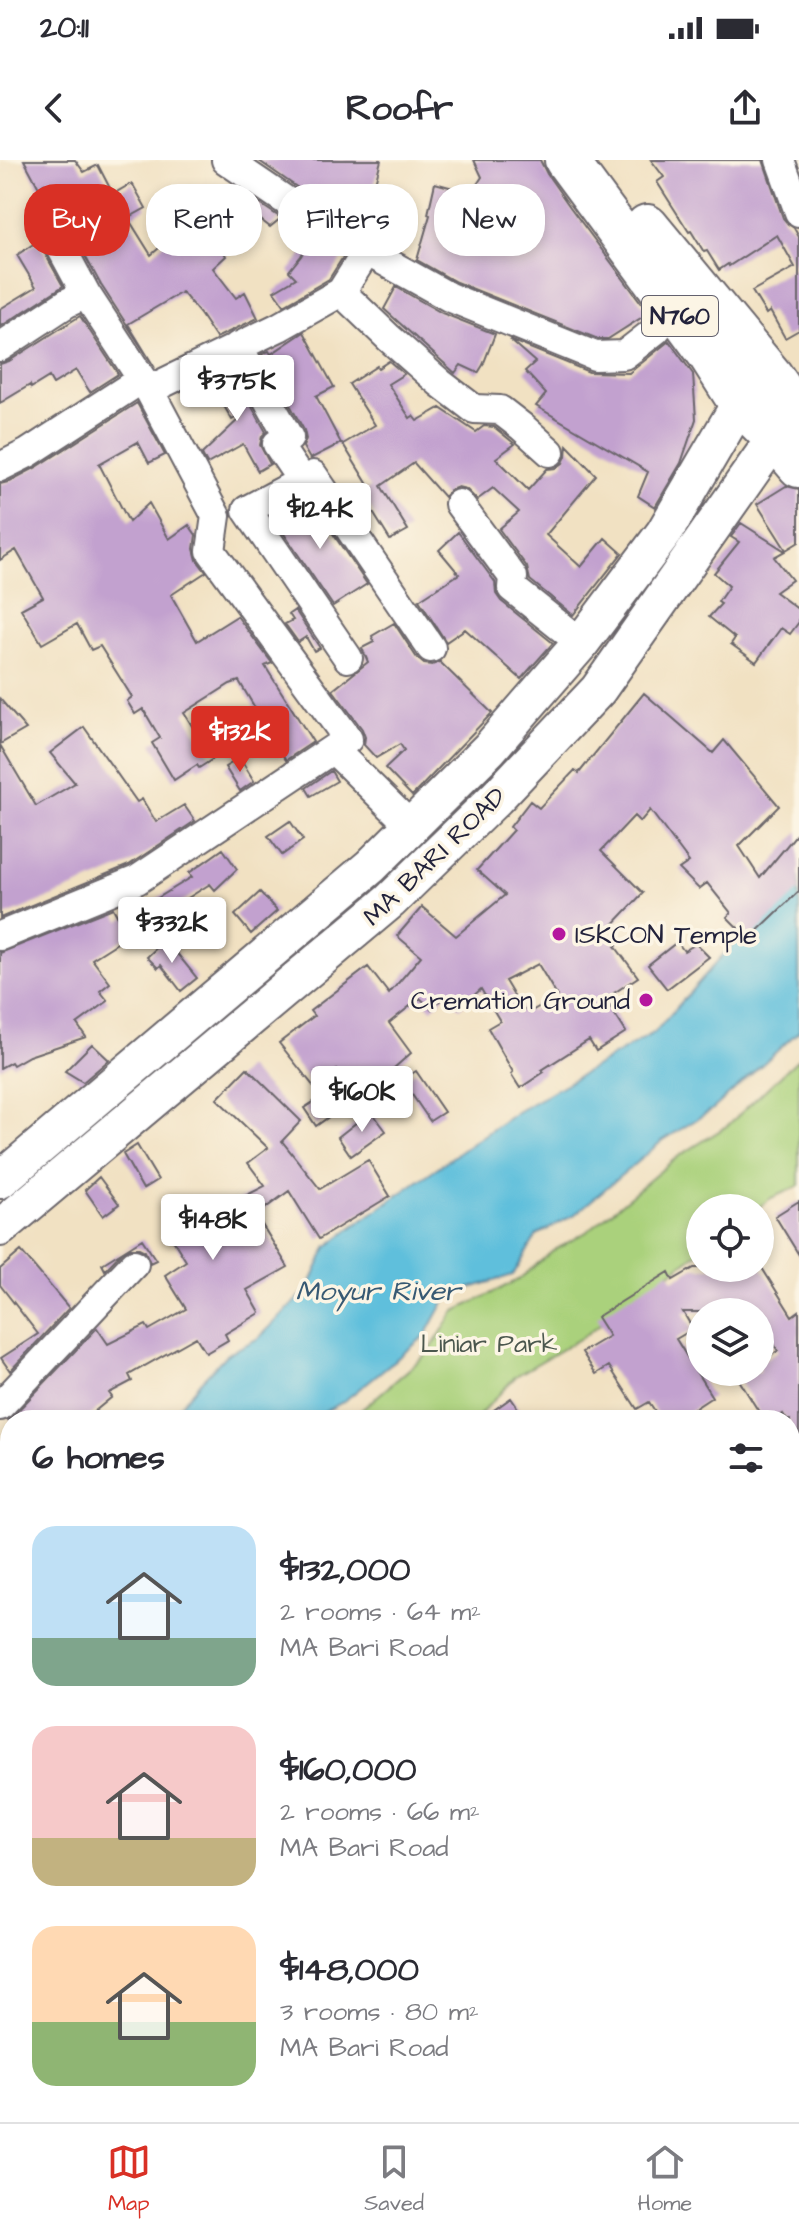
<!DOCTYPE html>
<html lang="en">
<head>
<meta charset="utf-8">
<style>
  :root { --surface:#fff; --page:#f7f7f7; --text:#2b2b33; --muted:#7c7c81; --line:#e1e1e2; --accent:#d93025 }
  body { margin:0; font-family:"Architects Daughter",sans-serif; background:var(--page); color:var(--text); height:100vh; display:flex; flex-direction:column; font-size:30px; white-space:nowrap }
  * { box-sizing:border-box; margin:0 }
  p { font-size:26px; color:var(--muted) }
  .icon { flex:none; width:44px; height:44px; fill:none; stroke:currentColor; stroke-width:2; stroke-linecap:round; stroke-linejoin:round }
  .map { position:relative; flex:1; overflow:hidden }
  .drawer { position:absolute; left:0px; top:1250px; width:800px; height:712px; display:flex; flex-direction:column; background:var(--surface); border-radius:32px 32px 0 0; box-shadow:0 4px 12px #0003 }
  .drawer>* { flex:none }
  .top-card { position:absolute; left:24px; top:24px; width:752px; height:72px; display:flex; gap:16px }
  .controls { position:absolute; left:686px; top:1034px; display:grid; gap:16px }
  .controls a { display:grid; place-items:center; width:88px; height:88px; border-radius:50%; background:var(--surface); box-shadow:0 4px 12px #0003; font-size:40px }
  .price { position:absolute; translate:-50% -68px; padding:0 18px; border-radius:8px; background:#fff; color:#222; font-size:26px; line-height:52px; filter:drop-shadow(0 2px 4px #0008) }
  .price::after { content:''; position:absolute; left:50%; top:48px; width:24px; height:18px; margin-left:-12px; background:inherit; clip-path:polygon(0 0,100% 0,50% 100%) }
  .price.on { background:var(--accent); color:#fff }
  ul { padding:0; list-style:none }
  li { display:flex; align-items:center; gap:24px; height:200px; padding:0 32px }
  li span { display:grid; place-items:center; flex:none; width:224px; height:160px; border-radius:24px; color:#555 }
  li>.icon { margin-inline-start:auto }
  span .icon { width:96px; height:96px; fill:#fffc; stroke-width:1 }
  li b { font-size:34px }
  h2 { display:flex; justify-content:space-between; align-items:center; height:96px; padding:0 32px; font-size:34px }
  .chip { padding:0 28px; border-radius:32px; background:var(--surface); box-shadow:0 4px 12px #0003; font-size:28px; line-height:72px }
  .chip.on { background:var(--accent); color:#fff }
  .status { display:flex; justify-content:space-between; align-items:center; height:56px; padding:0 40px; background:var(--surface); direction:ltr }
  .status svg { height:22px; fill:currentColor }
  header { display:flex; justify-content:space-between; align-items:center; height:104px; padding:0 32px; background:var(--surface); font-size:36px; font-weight:800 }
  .tab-bar { display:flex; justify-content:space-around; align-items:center; height:112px; border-top:2px solid var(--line); background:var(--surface); font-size:22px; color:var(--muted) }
  .tab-bar a { display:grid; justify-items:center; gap:4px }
  .tab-bar .on { color:var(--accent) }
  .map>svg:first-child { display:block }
  .green { fill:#aad17b; stroke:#667a5b; stroke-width:2 }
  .water { fill:#5ebfdc; stroke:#40708c; stroke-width:2 }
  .building { fill:#c2a1cf; fill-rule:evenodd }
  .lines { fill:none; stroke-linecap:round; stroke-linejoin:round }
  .minor-casing { stroke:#6a656a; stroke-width:32 }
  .major-casing { stroke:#6a656a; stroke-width:40 }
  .highway-casing { stroke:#6a656a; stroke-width:46 }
  .minor { stroke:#fff; stroke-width:28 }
  .major { stroke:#fff; stroke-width:36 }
  .highway { stroke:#fff; stroke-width:42 }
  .poi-dot { fill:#b5179e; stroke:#fcf5e5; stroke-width:3 }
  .labels { text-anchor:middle; stroke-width:7; stroke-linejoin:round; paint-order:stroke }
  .shield { fill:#fcf5e5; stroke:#63616e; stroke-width:2 }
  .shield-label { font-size:24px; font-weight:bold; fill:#22223b }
  .street-label { font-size:26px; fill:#22223b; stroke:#fcf5e5 }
  .poi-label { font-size:26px; fill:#22223b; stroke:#fcf5e5; text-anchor:start }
  .park-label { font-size:26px; fill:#4b574e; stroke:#fcf5e5 }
  .water-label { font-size:28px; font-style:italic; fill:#375973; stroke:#fcf5e5 }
</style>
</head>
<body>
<div class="status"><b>20:11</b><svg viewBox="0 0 49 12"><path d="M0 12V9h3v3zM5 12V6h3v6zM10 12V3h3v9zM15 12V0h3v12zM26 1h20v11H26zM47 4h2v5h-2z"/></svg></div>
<header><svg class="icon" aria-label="back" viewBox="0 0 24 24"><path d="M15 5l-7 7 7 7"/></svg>Roofr<svg class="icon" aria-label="share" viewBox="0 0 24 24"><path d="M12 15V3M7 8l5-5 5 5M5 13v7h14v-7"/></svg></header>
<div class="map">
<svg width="799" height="1962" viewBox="0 0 799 1962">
  <rect width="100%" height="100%" fill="#fcf5e5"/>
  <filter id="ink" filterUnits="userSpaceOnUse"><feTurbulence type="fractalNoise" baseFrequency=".0125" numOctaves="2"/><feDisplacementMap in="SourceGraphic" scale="16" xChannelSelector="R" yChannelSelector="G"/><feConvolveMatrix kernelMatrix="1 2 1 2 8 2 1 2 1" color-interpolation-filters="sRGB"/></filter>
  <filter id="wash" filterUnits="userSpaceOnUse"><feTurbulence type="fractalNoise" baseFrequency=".006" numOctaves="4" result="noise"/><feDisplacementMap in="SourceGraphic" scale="32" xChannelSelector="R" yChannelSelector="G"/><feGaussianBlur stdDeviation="1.8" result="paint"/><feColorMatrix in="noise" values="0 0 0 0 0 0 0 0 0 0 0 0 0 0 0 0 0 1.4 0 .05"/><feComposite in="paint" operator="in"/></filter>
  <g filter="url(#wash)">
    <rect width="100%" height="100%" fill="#f1e1c2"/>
    <path class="green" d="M799 898V1026L771 1038 758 1048H700V1091L581 1178 516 1216 475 1260H343L359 1252 429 1192 454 1152 518 1120 553 1091 588 1071 676 998 727 966Z
      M790 1773 799 1782V1962H418L427 1952H790Z"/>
    <path class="water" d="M799 719V871L713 949 662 981 574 1055 537 1075 513 1115 448 1135 426 1175 343 1242 309 1260H168L200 1222 227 1194 259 1178 308 1129 327 1087 355 1065 517 952 655 872 761 752Z
      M10 1506V1677L0 1682V1513Z
      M0 1704 10 1709C10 1730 9 1740 0 1759Z"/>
    <g id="blocks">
      <path class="building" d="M24 0H75L84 12 98 5 113 34 132 23 146 48 128 58 151 95 175 74 158 44 189 26 204 52 209 48 227 68 215 75 226 96 213 108 236 138 245 132 258 158 216 178 200 154 182 132 128 164 155 208 101 125 67 63 69 62 44 24 39 28Z
        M258 0H381L367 54 373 57 366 72 341 58Z
        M474 0H540L547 14 570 47 648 152 647 154 608 179H598L456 122 417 100 430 55 428 54 435 23 471 33 482 17Z
        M651 0H763L783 58 788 64 794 68 799 77V170L785 178 770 151 766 154 752 131 795 107 777 75 729 106 728 104 719 110 707 91 704 92 691 71 689 72 657 22 664 17Z
        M241 31 281 58 270 67 236 41Z
        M311 78 343 97 329 119 284 145 274 131 296 118 289 111 301 96Z
        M38 81 63 126 0 167V149L36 127 17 95Z
        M396 127 442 153 495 174 483 205 478 213 461 205 455 213 384 149Z
        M80 156 118 214 90 232 76 210 53 224 49 217 31 228 30 225 0 243V204L9 201Z
        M304 172 334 227 316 236 341 283 310 299 303 287 306 279 304 270 262 194 269 191 271 194Z
        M510 180 589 212 629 213 669 181 693 214 696 259 681 303 655 347 638 336 648 312 536 246 546 234 525 211 535 202Z
        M389 201 404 214 388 224 410 258 413 256 417 261 440 248 476 272 484 266 494 267 515 284 496 298 528 330 547 309 556 308 563 303 566 296 567 285 596 315 546 375 581 407 605 378 622 393 573 455 530 420 527 407 499 369 519 352 493 328 477 340 466 329 458 327 450 330 444 337 414 303 381 326 408 370 390 380 361 333 370 328 343 284 375 265 349 224 377 206 378 208Z
        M231 209 266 272 262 276 260 285 270 304 258 311 243 284 207 304 202 294 240 258 239 256 232 260 209 220Z
        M137 243 165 295 149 303 138 282 99 304 129 362 149 343 169 379 189 365 196 375 194 389 197 400 206 412 171 435 197 481 237 456 272 503 265 506 313 582 286 600 266 569 246 582 236 566 258 553 239 521 230 524 184 553 213 599 199 608 197 605 174 620 152 583 160 578 143 549 135 554 127 541 132 537 100 486 91 490 77 464 42 484 21 449 43 437 16 390 0 400V324L8 322 37 307Z
        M786 326 799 329V382L786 390 757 344Z
        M308 337 367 424 333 446 272 356Z
        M741 363 785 391 774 397 792 420 775 432 799 450V462L790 474 781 468 756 502 731 484 735 478 709 457 721 444 718 442 729 426 714 413 739 382 731 377Z
        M458 372 495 422 496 434 501 441 553 483 521 519 465 469 446 482 419 440 459 414 439 390Z
        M295 450 320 488 314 491 306 477 298 482 285 464 293 460 289 454Z
        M394 463 417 498 424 504 432 505 440 502 492 553 412 636 385 608 404 590 400 584 376 598 364 585 365 577 362 569 333 530 368 502 362 488 374 482 372 476Z
        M644 533 713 593 724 580 779 646 739 686 760 718 799 671V731L749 779 727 757 731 753 707 723 699 729 679 709 689 702 650 650 640 662 634 656 601 691 643 733 607 771 618 784 615 786 638 817 605 839 626 872 596 891 589 880 542 910 544 912 520 928 511 914 513 912 488 868 500 861 481 829 460 848 445 835 432 849 420 838 389 863 411 893 377 923 385 933 363 947 337 910 315 928 279 883 314 856 310 851 368 807 389 834 421 796 397 776 422 747 456 776 505 735 477 710 513 670 510 667 530 641 539 648 575 610 579 613ZM538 804 557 836 530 852 527 848 523 851 505 821Z
        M0 539 26 569 0 584Z
        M84 567 137 642 142 639 156 662 184 645 195 661 129 705 0 758V585L36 646 75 623 50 593Z
        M240 598 254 621 240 631 225 607Z
        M331 611 337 621 311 636 306 628Z
        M290 661 303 680 282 695 268 676Z
        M223 689 237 709 215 730 210 724 92 799 110 823 100 831 108 841 77 864 86 877 29 896 13 905 11 902 0 908V793L113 748 120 761 192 717 189 713Z
        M260 732 277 751 251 774 235 755Z
        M166 779 177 790 175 791 197 818 181 831 161 805 158 808 147 797Z
        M677 782 684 791 696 784 709 797 667 829 648 805Z
        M92 884 109 900 83 922 65 911Z
        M247 908 301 961 282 981 320 1029 368 1000 390 1036 319 1079 289 1031 256 1055 288 1107 247 1130 260 1153 225 1174 228 1180 206 1193 196 1177 129 1215 132 1221 109 1233 112 1237 84 1260H9L97 1168 108 1184 146 1165 149 1170 186 1149 165 1115 186 1101 170 1075 181 1070 173 1056 203 1040 210 1054 265 1026 248 1003 268 988 217 939Z
        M416 911 444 952 430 961 402 920Z
        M318 939 330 956 316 966 304 948Z
        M371 951 386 971 351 996 338 977Z
        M137 985 158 1020 143 1029 123 994Z
        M99 1017 119 1044 103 1056 85 1030Z
        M799 1041V1095L775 1056Z
        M142 1079 156 1100 150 1103 145 1091 139 1088H130L122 1092 105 1110 102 1104Z
        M21 1091 69 1148 10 1211 1 1198 38 1174 0 1125V1109Z
        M694 1108H762L792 1156 799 1151V1280L790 1265V1260H787L783 1254 774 1260H764L734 1212H760V1202L778 1191 760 1160V1152H683L693 1169 676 1179 712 1237 677 1260H661L649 1242 637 1249 609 1206 596 1214 582 1192 609 1176 597 1157 669 1112 673 1120Z
        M511 1238 526 1260H480Z"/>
    </g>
  </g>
  <g filter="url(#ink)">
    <use href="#blocks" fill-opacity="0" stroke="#6a656a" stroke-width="2"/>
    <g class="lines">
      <g class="minor-casing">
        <path id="minor" d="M226 0 332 72 449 137 595 196 624 195 656 170 674 148
          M780 0 799 52
          M341 132 389 178 440 223 474 249 500 250 522 267 550 292
          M238 186 289 278 277 284 302 321
          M0 187 67 143 86 134
          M149 230 279 167 341 132 367 91
          M0 307 28 293 142 219
          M459 344 513 417 512 428 581 483
          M348 498 247 350 313 315 431 488
          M333 589 411 666
          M0 776 137 720 348 579 211 391 216 356 149 230 86 134 50 67
          M0 1246 134 1104
          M790 1449 799 1440
          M267 1962 277 1952"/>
      </g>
      <g class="major-casing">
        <path id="major" d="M0 1020 371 706 489 589 581 483 664 373 740 243 760 227
          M0 1068 390 741 496 638 598 530 775 278 795 262"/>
      </g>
      <g class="highway-casing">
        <path id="highway" d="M566 0 709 194 740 243 775 278 799 306
          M647 66 772 217 799 256"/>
      </g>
      <use href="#minor" class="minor"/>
      <use href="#major" class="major"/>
      <use href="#highway" class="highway"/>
    </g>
  </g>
  <g class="poi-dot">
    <circle cx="559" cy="774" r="8"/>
    <circle cx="646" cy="840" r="8"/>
  </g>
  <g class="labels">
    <rect class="shield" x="642" y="136" width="76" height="40" rx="6"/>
    <g class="shield-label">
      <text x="680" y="164">N760</text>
    </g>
    <g class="street-label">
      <text transform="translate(434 696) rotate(-44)" y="9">MA BARI ROAD</text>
    </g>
    <g class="poi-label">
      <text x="575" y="783">ISKCON Temple</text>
      <text x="630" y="849" text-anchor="end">Cremation Ground</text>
    </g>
    <g class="park-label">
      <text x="489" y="1192">Liniar Park</text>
    </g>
    <g class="water-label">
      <text x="378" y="1140">Moyur River</text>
    </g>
  </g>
</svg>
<div class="controls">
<a><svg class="icon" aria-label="locate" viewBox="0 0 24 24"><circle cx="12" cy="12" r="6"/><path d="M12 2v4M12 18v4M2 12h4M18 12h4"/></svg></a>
<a><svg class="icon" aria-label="layers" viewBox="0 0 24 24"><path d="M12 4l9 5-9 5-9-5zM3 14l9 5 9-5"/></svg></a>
</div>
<b class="price" style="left:237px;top:263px">$375K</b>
<b class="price" style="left:320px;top:391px">$124K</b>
<b class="price on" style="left:240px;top:614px">$132K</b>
<b class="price" style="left:172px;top:805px">$332K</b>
<b class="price" style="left:362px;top:974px">$160K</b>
<b class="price" style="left:213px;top:1102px">$148K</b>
<div class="top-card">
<a class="chip on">Buy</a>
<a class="chip">Rent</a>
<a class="chip">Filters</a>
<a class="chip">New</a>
</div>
<section class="drawer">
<h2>6 homes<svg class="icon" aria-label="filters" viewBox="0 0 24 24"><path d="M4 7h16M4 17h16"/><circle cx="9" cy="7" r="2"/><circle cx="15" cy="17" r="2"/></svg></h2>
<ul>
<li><span style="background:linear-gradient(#bfe0f5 70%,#7fa58c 0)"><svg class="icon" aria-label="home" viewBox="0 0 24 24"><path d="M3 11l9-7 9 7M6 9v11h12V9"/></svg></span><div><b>$132,000</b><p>2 rooms · 64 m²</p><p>MA Bari Road</p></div></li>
<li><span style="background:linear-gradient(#f6c9c9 70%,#c2b280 0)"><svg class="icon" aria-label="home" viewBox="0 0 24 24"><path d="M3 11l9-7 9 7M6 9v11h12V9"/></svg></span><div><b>$160,000</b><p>2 rooms · 66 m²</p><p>MA Bari Road</p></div></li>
<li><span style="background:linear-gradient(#ffd9b3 60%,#8fb573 0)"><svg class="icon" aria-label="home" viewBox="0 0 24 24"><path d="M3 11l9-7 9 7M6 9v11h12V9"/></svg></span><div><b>$148,000</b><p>3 rooms · 80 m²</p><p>MA Bari Road</p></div></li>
</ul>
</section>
</div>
<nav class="tab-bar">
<a class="on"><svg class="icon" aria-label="map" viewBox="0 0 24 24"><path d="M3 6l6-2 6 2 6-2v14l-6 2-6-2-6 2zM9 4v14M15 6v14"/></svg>Map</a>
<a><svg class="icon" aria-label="saved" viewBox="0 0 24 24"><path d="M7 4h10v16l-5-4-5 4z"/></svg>Saved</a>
<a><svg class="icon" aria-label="home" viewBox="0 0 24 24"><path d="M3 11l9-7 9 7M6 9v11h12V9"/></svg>Home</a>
</nav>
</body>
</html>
